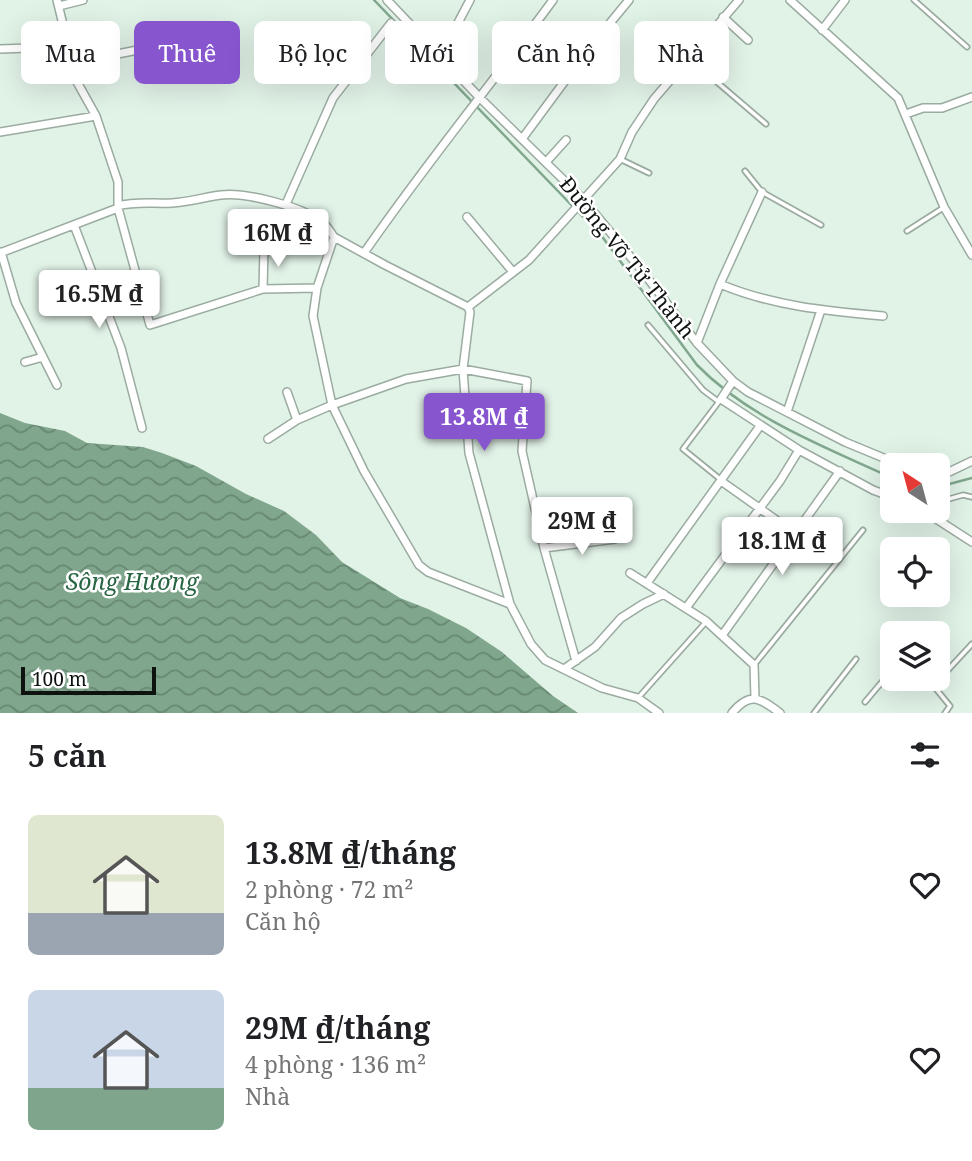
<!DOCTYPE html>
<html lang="vi">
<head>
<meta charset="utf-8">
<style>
  :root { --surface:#fff; --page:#f2f2f2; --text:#202124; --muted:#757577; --accent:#8756cf }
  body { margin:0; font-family:"Noto Serif",serif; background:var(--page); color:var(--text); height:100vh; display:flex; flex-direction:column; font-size:26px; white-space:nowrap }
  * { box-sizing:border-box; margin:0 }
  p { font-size:23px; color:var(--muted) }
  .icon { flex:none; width:38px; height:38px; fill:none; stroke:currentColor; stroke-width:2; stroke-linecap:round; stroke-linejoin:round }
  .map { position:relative; height:713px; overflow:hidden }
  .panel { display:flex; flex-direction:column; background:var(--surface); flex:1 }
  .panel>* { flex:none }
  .top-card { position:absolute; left:21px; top:21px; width:931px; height:63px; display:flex; gap:14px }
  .needle { width:46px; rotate:324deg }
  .fabs { position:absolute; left:880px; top:453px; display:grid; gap:14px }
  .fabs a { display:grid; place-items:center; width:70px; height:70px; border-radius:10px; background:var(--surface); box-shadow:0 7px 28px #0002; font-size:35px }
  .scale { position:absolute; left:21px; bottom:18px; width:135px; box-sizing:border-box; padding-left:7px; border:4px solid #0e1310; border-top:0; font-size:19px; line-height:24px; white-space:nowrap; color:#0e1310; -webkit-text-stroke:5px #fff; paint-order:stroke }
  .price { position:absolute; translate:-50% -60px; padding:0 16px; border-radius:7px; background:#fff; color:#222; font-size:23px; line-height:46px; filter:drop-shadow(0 2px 4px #0008) }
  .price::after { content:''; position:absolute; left:50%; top:42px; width:21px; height:16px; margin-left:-10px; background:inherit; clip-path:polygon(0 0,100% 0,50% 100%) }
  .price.selected { background:var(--accent); color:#fff }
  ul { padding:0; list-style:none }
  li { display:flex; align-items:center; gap:21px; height:175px; padding:0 28px }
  li span { display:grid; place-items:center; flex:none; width:196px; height:140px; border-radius:10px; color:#555 }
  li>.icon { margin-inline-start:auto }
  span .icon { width:84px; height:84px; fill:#fffc; stroke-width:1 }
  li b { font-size:30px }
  h2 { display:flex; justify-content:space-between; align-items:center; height:84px; padding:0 28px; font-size:30px }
  .pill { padding:0 24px; border-radius:10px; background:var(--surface); box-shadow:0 7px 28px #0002; font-size:24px; line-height:63px }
  .pill.selected { background:var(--accent); color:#fff }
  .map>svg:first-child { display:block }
  .water { fill:url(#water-waves) }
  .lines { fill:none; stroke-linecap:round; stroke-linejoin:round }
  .stream { stroke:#80a78d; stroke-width:2.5 }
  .lane-casing { stroke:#9baba0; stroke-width:7 }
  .street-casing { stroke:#9baba0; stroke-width:10 }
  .lane { stroke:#fff; stroke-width:3.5 }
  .street { stroke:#fff; stroke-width:7 }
  .labels { text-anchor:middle; stroke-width:5; stroke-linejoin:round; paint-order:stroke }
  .street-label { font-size:21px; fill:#0e1310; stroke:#fff }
  .water-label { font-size:23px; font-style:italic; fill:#286643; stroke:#fff }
</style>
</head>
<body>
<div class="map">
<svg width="972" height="713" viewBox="0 0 972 713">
  <defs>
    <pattern id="water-waves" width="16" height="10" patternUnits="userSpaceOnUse" patternTransform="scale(1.75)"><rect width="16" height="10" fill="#80a78d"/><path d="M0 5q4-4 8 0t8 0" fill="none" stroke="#678772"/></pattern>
  </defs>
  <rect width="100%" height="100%" fill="#e1f2e7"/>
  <path class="water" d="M0 413 25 423 65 431 87 443 143 447 162 453 196 466 246 494 284 511 316 535 342 562 400 598 428 609 466 628 502 652 553 696 578 713H0Z"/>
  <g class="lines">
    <path class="stream" d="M374 0 580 214 595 227 697 365C750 419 825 447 892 478
      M938 487 972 478"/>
    <g class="lane-casing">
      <path id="lane" d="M914 0 967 47
        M690 59 766 124
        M622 160 649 173
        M745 171 762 192 821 225
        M907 231 943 208
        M648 325 703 390 719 402
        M720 479 683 449 721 399
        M938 502 963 495 972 497
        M796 534 837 561
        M754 665 863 530
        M928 679 950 706 945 713
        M934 685 972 644
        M638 698 705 623
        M865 702 892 670
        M814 713 856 659"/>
    </g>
    <g class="street-casing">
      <path id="street" d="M57 0 67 41 64 52
        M387 0 481 99 582 198 643 272 697 343 733 381 748 392 845 442 903 466
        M790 0 898 98 944 207 972 255
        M59 6 83 0
        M723 17 748 40
        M822 30 845 0
        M0 49 58 47 64 52 67 64 96 116 118 182V208L150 325 263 289 317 288 313 316 332 405 364 471 419 565 428 572 510 604 531 644 545 660 602 688 638 698 659 713
        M440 57 470 0
        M67 64 198 38
        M906 114 923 108H942L972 97
        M0 132 96 116
        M522 139 587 51 629 0
        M547 161 566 140
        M286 204 333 98 391 23
        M118 206C136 201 154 204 172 203 189 202 205 197 221 195 246 192 305 207 324 224 328 227 331 233 334 237
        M467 217 513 272
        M74 225 121 348 142 428
        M1 252 16 303 57 385
        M0 253 118 208
        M364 253C424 166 491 85 553 0
        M720 284C772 306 827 311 883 316
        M317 288 334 237 385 265 468 307 529 260 620 159 632 132 654 99 739 0
        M263 289 264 249
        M468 307 470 312 463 369 469 453 510 604
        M697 343 720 284 762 192
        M25 362 43 357
        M733 381 721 399 799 450 873 490 892 497
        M287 392 297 420
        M787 412 821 310
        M268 439 297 420 332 405 406 379 463 369 527 381 522 451 544 548 576 661
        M938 472H949L972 461
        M721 481 796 534
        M924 511 972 542
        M544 548 615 539
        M630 573 706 621 754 665 755 698
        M647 583 760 426
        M686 608 780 481 799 450
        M723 634 840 471
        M564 669 595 647 621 618 643 604 664 594
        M732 713C750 691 760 698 780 713"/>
    </g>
    <use href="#lane" class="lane"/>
    <use href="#street" class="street"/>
  </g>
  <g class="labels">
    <g class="street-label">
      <text transform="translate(627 258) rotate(51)" y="7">Đường Võ Tử Thành</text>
    </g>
    <g class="water-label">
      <text x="132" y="590">Sông Hương</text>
    </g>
  </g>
</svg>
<div class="fabs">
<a><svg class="needle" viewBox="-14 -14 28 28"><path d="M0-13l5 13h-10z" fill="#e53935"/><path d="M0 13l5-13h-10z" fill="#757577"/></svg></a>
<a><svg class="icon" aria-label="locate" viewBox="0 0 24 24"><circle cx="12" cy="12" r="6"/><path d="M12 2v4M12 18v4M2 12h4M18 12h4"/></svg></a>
<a><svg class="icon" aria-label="layers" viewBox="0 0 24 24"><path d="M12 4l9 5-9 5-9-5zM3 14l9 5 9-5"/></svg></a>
</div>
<div class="scale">100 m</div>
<b class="price" style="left:278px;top:269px">16M ₫</b>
<b class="price" style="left:99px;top:330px">16.5M ₫</b>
<b class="price selected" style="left:484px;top:453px">13.8M ₫</b>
<b class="price" style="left:582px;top:557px">29M ₫</b>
<b class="price" style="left:782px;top:577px">18.1M ₫</b>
<div class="top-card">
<a class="pill">Mua</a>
<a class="pill selected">Thuê</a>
<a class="pill">Bộ lọc</a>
<a class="pill">Mới</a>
<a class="pill">Căn hộ</a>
<a class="pill">Nhà</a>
</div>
</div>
<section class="panel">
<h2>5 căn<svg class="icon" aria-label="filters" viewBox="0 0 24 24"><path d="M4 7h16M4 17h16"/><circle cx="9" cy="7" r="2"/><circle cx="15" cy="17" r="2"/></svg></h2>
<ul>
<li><span style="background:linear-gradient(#dfe7d0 70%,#9aa5b1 0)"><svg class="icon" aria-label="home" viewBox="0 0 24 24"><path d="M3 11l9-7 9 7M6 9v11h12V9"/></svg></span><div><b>13.8M ₫/tháng</b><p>2 phòng · 72 m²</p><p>Căn hộ</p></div><svg class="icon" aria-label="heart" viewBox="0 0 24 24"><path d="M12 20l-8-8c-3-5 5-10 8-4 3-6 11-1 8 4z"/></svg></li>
<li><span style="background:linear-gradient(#c9d6e8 70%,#7fa58c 0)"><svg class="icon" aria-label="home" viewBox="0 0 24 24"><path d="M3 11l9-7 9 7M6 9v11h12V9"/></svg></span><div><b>29M ₫/tháng</b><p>4 phòng · 136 m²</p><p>Nhà</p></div><svg class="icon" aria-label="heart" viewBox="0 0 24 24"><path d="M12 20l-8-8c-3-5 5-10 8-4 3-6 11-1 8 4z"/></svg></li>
</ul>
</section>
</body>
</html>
